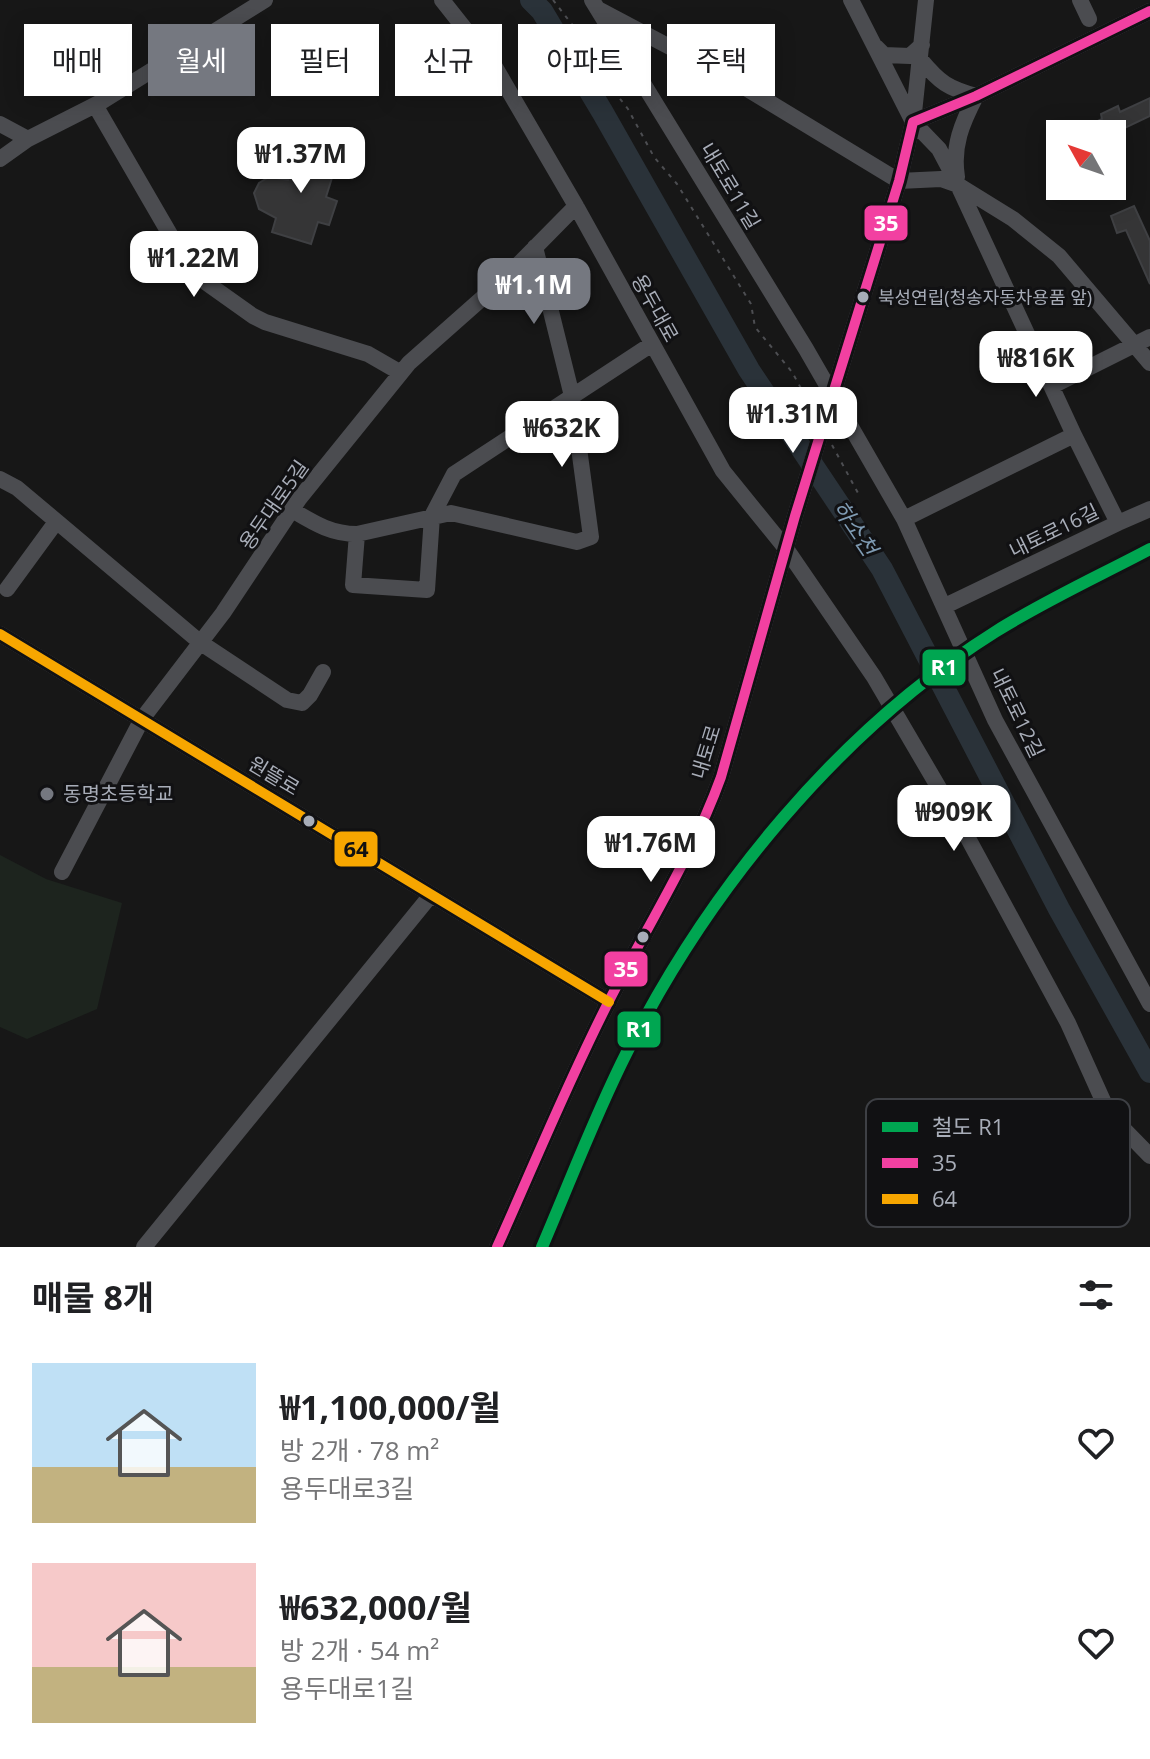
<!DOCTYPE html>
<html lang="ko">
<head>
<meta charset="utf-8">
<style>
  :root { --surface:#fff; --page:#f2f2f2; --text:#202124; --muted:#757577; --accent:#757880 }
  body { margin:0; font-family:"Open Sans","Noto Sans KR",sans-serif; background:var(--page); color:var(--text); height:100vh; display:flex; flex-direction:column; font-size:30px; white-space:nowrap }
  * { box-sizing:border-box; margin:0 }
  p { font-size:26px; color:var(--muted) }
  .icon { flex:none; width:44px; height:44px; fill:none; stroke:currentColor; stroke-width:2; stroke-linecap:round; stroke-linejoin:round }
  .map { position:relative; height:1247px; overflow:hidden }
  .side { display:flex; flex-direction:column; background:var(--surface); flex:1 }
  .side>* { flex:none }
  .top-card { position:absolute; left:24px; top:24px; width:1102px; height:72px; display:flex; gap:16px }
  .needle { width:52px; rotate:310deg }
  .tools { position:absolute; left:1046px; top:120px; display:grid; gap:16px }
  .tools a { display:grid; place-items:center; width:80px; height:80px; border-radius:0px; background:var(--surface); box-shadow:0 4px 20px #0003; font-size:40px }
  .price { position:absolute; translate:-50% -68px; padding:0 18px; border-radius:16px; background:#fff; color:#222; font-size:26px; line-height:52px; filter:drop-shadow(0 2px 4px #0008) }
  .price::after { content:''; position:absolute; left:50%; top:48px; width:24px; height:18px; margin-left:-12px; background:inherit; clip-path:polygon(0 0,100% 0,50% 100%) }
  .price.current { background:var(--accent); color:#fff }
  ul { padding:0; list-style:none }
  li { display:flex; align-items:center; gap:24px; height:200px; padding:0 32px }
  li span { display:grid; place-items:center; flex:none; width:224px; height:160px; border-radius:0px; color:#555 }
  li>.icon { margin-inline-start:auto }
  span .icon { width:96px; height:96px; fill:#fffc; stroke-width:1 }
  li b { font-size:34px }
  h2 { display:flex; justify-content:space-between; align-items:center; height:96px; padding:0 32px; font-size:34px }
  .tag { padding:0 28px; border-radius:0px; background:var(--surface); box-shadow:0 4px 20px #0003; font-size:28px; line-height:72px }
  .tag.current { background:var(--accent); color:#fff }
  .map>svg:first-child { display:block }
  .green { fill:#1d241e }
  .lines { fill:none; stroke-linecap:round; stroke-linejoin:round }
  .river { stroke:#2a3239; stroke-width:22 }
  .building { fill:#353536; stroke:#3f4043; stroke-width:2 }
  .path { stroke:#4d4e52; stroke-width:2; stroke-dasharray:4 6; stroke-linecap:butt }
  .minor { stroke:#4b4c50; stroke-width:16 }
  .bus-1-casing { stroke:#111113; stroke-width:16 }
  .bus-2-casing { stroke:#111113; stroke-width:16 }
  .bus-1 { stroke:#f240a1; stroke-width:10 }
  .bus-2 { stroke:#f7a600; stroke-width:10 }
  .rail-1-casing { stroke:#111113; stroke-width:18 }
  .rail-1 { stroke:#00a651; stroke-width:12 }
  .bus-dot { fill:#a8adb8; stroke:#111113; stroke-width:3 }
  .poi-dot { fill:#757880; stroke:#111113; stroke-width:3 }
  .labels { text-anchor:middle; stroke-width:6; stroke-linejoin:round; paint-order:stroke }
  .bus-label { font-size:18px; fill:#a8adb8; stroke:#111113; text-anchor:start }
  .street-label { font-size:20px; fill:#a8adb8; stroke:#111113 }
  .poi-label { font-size:20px; fill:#a8adb8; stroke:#111113; text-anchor:start }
  .water-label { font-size:22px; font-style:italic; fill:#7f9bb3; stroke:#111113 }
  .key { fill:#111113; stroke:#3e4045; stroke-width:2 }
  .key-label { font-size:22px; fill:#a8adb8 }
  .line-badge { stroke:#111113; stroke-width:3 }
  .badge-label { font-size:22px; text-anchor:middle; font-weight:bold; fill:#fff }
  .pale-badge-label { font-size:22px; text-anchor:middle; font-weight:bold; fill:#111 }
</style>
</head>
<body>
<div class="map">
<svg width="1150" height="1247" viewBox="0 0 1150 1247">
  <rect width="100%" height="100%" fill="#171717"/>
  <path class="green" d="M0 855 46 879 122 903 97 1009 27 1039 0 1027Z"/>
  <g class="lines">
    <path class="river" d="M531 0 542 11 603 113 749 370 882 569 1059 909 1150 1072"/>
  </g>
  <path class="building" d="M1150 98V116L1112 134H1071L1102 119 1101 114 1118 106 1120 112Z
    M314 141 341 149 326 197 337 201 329 225 318 222 311 244 272 232 276 218 259 209 254 193 259 183 269 177 288 180 295 160 307 164Z
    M1134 206 1150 241V284L1126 230 1117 233 1111 216Z"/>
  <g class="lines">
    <path class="path" d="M553 0 588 45 603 77 628 109 654 157 677 184 751 304 755 327 792 372 814 412
      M832 445 858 493"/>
    <path class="minor" d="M442 0 495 67 576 206 723 471 787 550 874 677 963 829 1068 1023 1109 1114 1150 1156
      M592 0 806 349 904 519 995 720 1150 1004
      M851 0 913 122 939 149 957 183 1074 435 1118 523 945 606
      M1080 0 1089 19
      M598 9 734 81 899 181 941 179 958 185 1013 219 1059 256 1150 363
      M876 47 884 55 910 56 922 45
      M921 60C940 83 948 88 976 96 962 123 952 146 957 177
      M95 105 186 262 201 279 253 316 265 322 368 354 401 373
      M913 122 926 0
      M0 124 28 139
      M0 159 28 139 101 102 265 0
      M1052 386 1150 337
      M0 479 17 488 201 643 287 700 302 703 310 695 323 672
      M292 510C314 523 331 534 357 534L451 513 577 542 591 537 572 396 535 247
      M904 519 1074 435
      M1118 523 1150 509
      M357 534 353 585 427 590 432 516 454 474 652 344
      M7 589 56 522
      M0 634 609 1002
      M62 872 142 719 223 613 299 499 409 363 505 278 576 206
      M144 1247 431 895
      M497 1247C534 1165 568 1081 609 1001 647 926 692 857 721 777L795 516 899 181 913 122 976 96 1150 11"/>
    <g class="bus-1-casing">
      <path id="bus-1" d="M497 1247C534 1165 568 1081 609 1001 647 926 692 857 721 777L795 516 899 181 913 122 976 96 1150 11"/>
    </g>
    <g class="bus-2-casing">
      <path id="bus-2" d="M0 634 609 1002"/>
    </g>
    <use href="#bus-1" class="bus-1"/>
    <use href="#bus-2" class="bus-2"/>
    <g class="rail-1-casing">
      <path id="rail-1" d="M542 1247C570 1182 595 1115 627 1052 709 889 839 730 995 632 1044 601 1099 576 1150 549"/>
    </g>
    <use href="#rail-1" class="rail-1"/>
  </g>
  <g class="bus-dot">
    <circle cx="863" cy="297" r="7"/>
    <circle cx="309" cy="821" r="7"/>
    <circle cx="643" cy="937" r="7"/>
  </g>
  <circle class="poi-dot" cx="47" cy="794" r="8"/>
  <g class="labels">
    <g class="bus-label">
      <text x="878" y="304">북성연립(청송자동차용품 앞)</text>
    </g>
    <g class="street-label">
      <text transform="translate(730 186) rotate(59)" y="7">내토로11길</text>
      <text transform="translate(655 308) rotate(61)" y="7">용두대로</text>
      <text transform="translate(274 505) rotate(-55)" y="7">용두대로5길</text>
      <text transform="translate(1054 531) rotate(-26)" y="7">내토로16길</text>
      <text transform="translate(1017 713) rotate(64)" y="7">내토로12길</text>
      <text transform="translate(706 752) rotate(-73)" y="7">내토로</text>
      <text transform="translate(274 776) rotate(31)" y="7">원뜰로</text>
    </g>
    <g class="poi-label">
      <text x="63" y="801">동명초등학교</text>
    </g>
    <g class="water-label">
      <text transform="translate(855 528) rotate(56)" y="8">하소천</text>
    </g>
  </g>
  <rect x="866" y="1099" width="264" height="128" rx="12" class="key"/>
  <rect x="882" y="1122" width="36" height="10" fill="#00a651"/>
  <rect x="882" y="1158" width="36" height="10" fill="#f240a1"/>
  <rect x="882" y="1194" width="36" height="10" fill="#f7a600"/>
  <g class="key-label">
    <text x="932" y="1135">철도 R1</text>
    <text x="932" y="1171">35</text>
    <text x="932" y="1207">64</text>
  </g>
  <g class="line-badge">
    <rect x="863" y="204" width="46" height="38" rx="8" fill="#f240a1"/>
    <rect x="921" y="648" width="46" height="39" rx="8" fill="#00a651"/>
    <rect x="333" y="830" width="46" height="38" rx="8" fill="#f7a600"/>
    <rect x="603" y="950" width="46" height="38" rx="8" fill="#f240a1"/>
    <rect x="616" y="1010" width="46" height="39" rx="8" fill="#00a651"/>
  </g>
  <g class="badge-label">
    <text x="886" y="231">35</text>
    <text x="944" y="675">R1</text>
    <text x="626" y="977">35</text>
    <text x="639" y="1037">R1</text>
  </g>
  <g class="pale-badge-label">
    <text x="356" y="857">64</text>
  </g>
</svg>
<div class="tools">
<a><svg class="needle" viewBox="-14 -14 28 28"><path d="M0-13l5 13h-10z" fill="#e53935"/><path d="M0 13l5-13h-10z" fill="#757577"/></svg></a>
</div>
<b class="price" style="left:301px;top:195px">₩1.37M</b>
<b class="price" style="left:194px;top:299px">₩1.22M</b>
<b class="price current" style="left:534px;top:326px">₩1.1M</b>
<b class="price" style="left:1036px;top:399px">₩816K</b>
<b class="price" style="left:793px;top:455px">₩1.31M</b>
<b class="price" style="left:562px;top:469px">₩632K</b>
<b class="price" style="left:954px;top:853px">₩909K</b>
<b class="price" style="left:651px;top:884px">₩1.76M</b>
<div class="top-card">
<a class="tag">매매</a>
<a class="tag current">월세</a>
<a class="tag">필터</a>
<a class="tag">신규</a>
<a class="tag">아파트</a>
<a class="tag">주택</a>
</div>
</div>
<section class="side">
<h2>매물 8개<svg class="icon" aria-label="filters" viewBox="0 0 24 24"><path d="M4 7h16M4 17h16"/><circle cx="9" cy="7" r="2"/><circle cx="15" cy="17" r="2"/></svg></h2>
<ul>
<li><span style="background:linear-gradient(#bfe0f5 65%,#c2b280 0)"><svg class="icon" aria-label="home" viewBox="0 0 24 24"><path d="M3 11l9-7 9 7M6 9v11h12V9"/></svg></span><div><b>₩1,100,000/월</b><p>방 2개 · 78 m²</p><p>용두대로3길</p></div><svg class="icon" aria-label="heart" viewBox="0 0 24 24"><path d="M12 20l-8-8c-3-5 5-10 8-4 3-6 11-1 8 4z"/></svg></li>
<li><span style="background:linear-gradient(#f6c9c9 65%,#c2b280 0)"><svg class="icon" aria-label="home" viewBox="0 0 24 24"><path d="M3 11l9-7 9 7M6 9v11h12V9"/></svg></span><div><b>₩632,000/월</b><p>방 2개 · 54 m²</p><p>용두대로1길</p></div><svg class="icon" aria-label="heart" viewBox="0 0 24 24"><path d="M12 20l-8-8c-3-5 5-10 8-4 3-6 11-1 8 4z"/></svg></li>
</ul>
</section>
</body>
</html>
